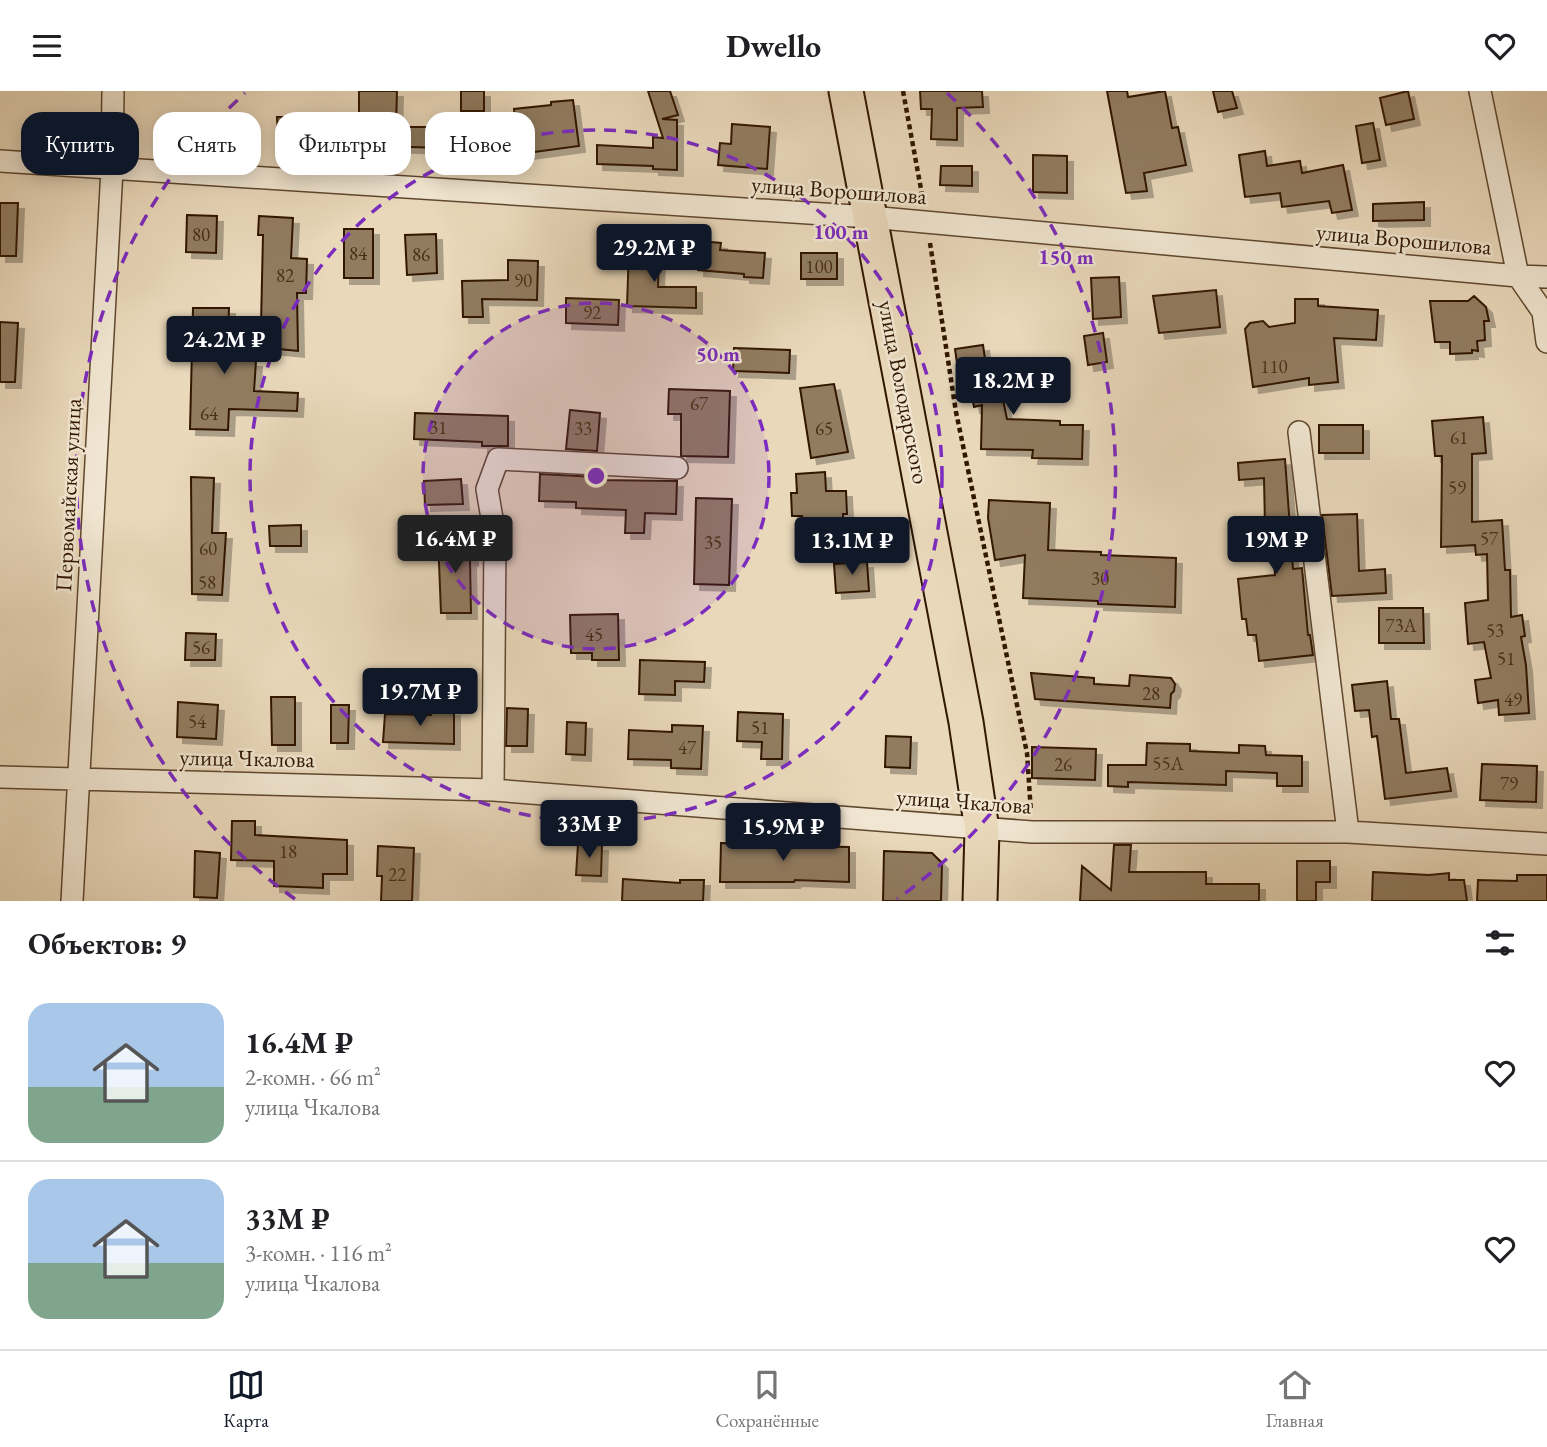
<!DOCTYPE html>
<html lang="ru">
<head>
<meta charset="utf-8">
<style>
  :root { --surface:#fff; --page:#f6f6f6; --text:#202124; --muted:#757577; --line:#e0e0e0; --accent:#111827 }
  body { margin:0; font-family:"EB Garamond",serif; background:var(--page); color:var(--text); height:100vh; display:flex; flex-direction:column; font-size:26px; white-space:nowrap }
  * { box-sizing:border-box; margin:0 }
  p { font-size:23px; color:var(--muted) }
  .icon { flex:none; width:38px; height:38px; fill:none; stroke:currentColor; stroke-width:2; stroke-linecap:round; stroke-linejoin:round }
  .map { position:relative; height:810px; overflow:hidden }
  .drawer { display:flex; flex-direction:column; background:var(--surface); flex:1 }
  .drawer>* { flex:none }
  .top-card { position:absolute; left:21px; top:21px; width:700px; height:63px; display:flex; gap:14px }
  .price { position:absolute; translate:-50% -60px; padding:0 16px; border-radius:7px; background:var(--accent); color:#fff; font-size:23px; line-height:46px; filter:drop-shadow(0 2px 4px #0008) }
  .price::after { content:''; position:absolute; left:50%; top:42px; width:21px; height:16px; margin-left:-10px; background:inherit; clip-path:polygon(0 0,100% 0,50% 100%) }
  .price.active { background:#222; color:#fff }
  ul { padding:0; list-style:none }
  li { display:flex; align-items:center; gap:21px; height:175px; padding:0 28px }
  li+li { border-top:2px solid var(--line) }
  li span { display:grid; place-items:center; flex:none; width:196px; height:140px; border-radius:21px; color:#555 }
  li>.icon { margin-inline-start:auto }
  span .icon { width:84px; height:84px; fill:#fffc; stroke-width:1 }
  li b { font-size:30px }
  h2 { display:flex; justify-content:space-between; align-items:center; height:84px; padding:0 28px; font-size:30px }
  .tag { padding:0 24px; border-radius:21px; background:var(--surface); box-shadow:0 4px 18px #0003; font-size:24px; line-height:63px }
  .tag.active { background:var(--accent); color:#fff }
  header { display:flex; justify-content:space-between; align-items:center; height:91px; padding:0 28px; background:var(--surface); font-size:32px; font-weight:700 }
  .tabs { display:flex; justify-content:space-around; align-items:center; height:98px; border-top:2px solid var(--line); background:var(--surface); font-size:19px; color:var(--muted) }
  .tabs a { display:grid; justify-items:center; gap:4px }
  .tabs .active { color:var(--accent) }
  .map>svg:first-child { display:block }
  .building { fill:#917b61; stroke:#311700; stroke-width:2; filter:url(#shadow) }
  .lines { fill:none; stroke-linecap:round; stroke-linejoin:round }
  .minor-casing { stroke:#5f472e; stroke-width:24 }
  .primary-casing { stroke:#311700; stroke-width:37 }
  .path { stroke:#311700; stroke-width:4.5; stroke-dasharray:5 3.5; stroke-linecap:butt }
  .minor { stroke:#f1e6d2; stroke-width:21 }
  .primary { stroke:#e9d8ba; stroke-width:33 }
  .ring { fill:none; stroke:#7b2cbf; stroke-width:3.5; stroke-dasharray:12 9 }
  .labels { text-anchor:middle; stroke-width:5; stroke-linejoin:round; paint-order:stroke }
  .number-label { font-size:19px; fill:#493018 }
  .street-label { font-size:23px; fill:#311700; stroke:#f1e6d2 }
  .centre { fill:#7b2cbf; stroke:#f1e6d2; stroke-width:3.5 }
  .ring-label { font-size:21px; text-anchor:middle; font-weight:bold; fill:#7b2cbf; stroke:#f1e6d2; stroke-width:5; stroke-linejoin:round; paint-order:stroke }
</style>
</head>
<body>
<header><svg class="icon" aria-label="menu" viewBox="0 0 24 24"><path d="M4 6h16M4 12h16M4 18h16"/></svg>Dwello<svg class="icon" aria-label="heart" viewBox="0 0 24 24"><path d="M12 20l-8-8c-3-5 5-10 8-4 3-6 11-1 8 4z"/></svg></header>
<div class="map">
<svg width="1547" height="810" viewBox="0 0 1547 810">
  <defs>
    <filter id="shadow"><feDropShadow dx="6" dy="6" stdDeviation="0" flood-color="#0004"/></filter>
  </defs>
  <rect width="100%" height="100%" fill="#e9d8ba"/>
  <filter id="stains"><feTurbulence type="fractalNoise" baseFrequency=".00286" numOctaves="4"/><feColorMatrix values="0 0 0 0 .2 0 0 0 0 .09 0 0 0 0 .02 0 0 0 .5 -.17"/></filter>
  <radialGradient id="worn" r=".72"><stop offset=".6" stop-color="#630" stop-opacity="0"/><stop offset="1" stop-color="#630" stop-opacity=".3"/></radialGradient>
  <path class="building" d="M359 0H397L396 36H439V57L327 53V51L278 52 277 26H298V33L359 34Z
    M461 0H484V20H461Z
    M648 0H670L678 24 662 28 677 29V79L653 78V75L597 73V54L653 57V46L663 47Z
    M920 0H982L983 16 957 17V49L931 48 932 18H921Z
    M1107 0H1127L1128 6 1165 0 1172 37 1178 36 1186 74 1144 82 1147 100 1126 102Z
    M1213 0H1232L1237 17 1218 21Z
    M1408 0 1414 28 1386 34 1380 7Z
    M573 9 579 55 519 63 514 18 551 14V11Z
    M192 27 225 28 224 46 192 44Z
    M1373 32 1380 69 1362 72 1356 35Z
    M732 33 770 36 767 78 718 74 720 52 731 53Z
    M1265 60 1267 75 1300 70 1302 82 1343 74 1352 119 1332 122 1329 110 1282 116 1280 102 1245 106 1239 64Z
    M1033 64 1067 65V102L1033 101Z
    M941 75H972V95L940 94Z
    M1424 111V129L1373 130V113Z
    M0 112H18L16 165H0Z
    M187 124 217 125 216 162 186 161Z
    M259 125 293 127 291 167 307 168 306 202H297L298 260 268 257 270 234 261 233 263 144H258Z
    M344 138H373V187H344Z
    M436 143 437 182 407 184 405 144Z
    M700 150 721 152 720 159 765 162 763 187 744 186V183L698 179Z
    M629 157 659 158 658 196H696V217L627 215Z
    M801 162H837V188H801Z
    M508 169 538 170 537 209 482 208 483 226H463L462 190 508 189Z
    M1119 186 1121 226 1093 228 1091 187Z
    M1216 199 1220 236 1159 242 1153 205Z
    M1474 205 1486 216 1489 230H1484L1485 249 1477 250 1478 260 1472 259V262L1450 263V251H1435L1430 210H1468Z
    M566 207 619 209 618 234 566 232Z
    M1295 208H1318V215L1378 219 1376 249 1334 247 1338 291 1309 294V287L1253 296 1245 238 1250 232 1263 230 1269 236 1295 232Z
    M193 217H229L227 269 256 270 254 300 298 302 297 320 229 318 228 339 190 338Z
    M0 231 18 232 15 291H0Z
    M1103 242 1107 271 1088 274 1084 245Z
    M983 254 990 302 1001 299 1007 328 1060 330V334H1083L1082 368 1032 367 1033 359 981 358 982 314 974 316 971 299 961 300 955 258Z
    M734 257 790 259 789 282 733 280Z
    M834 293 848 361 811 367 800 297Z
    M669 298 730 300 728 366 681 365V323H668Z
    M570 319 600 322 597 360 566 358Z
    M415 322 508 325V355H482V351L414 348Z
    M1483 326 1486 362 1472 363V431L1502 429 1505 479H1510L1511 526 1522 524 1525 545 1521 546 1526 574 1529 622 1499 624 1498 609 1478 612 1475 589 1491 587 1484 551 1468 553 1465 512 1488 509 1487 463 1476 464 1475 454 1441 456 1442 365H1435L1432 330Z
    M1319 334H1363V362H1319Z
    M1285 368 1293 478 1302 477 1308 544H1310L1313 564 1259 570 1256 544H1248L1246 528H1242L1238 488 1275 484 1271 435H1265L1264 387 1239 389 1238 372Z
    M825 381 826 400H846L847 423H843L845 463 804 465 802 425H792L791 402H797L796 383Z
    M540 383 596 386V389L677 390 676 423 645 422 644 442H625L626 419 576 417V411L539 410Z
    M191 386 214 387 212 442H226L222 504 192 503Z
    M461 388 463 413 425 414 424 390Z
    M696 407 732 408 729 494 694 493Z
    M989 409 1050 412 1048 459 1101 461V464L1176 467 1175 516 1098 513V510L1023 507 1025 464 995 469 988 427Z
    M1357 423 1359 480 1385 478 1386 502 1332 505 1322 424Z
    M301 434V455H270L269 435Z
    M438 447H472V469H470L471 522H441Z
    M867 471 869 500 836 502 834 473Z
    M1379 517H1423L1424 552H1379Z
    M618 523 619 569H592V562H571L570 524Z
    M186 542 216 543 215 569H185Z
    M640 569 705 571 704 591 675 590V604L639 603Z
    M1031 582 1094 587V593L1129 595 1130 584 1171 587 1175 593 1174 600 1171 603 1170 617 1035 608Z
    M1387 590 1391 628H1399L1406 682 1447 677 1451 700 1385 708 1377 645 1372 646 1369 619 1355 620 1352 594Z
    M271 606H295V654H272Z
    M178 611 218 614 216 648 177 646Z
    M331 614H349L348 652H331Z
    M507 617 528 618 527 655H506Z
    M431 619H454V653L383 651 385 623 431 624Z
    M738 621 783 623 782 668H761L762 651 737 650Z
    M567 631 586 632 585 664 566 663Z
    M672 634 703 635 701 678 671 677V669L628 668 629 639 672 641Z
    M886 645 911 646 910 677 885 676Z
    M1147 652 1190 653V660L1239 662V654L1265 655 1266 664 1302 665V695H1277V682L1226 680V694L1128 691V696L1108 695V674H1146Z
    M1032 656 1096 658 1095 689 1032 687Z
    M1482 673 1537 675 1536 711 1480 709Z
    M232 730H255V744L347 749V783H323V797L274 795V770L231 769Z
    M772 751 796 752V755L849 756V791L795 789 794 791H720L721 752 772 753Z
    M578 753 602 754 601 785 576 784Z
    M1114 754H1131L1129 781H1206V793H1259V810H1080L1082 775 1111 799Z
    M378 755 414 757 412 810H381L382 785H377Z
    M195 760 220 762 217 807 194 806Z
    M884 760 932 762 942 772 941 810H883Z
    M1297 770H1330V791H1316V810H1297Z
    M1373 781 1429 784 1449 782V789H1464L1467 810H1372Z
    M1517 784H1547V810H1477L1478 789 1517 790Z
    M623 788 680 792V789H704L703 810H622Z"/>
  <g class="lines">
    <g class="minor-casing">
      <path id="minor" d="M1480 0 1518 185 1543 221 1547 251
        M0 70 870 126 1518 185 1547 186
        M1299 341 1348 741
        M0 686 493 699 1032 741H1348L1547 753
        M493 699 495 445 487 398 498 368 677 377
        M72 810 112 78 113 0"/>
    </g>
    <g class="primary-casing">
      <path id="primary" d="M846 0 966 631 982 739 980 810"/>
    </g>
    <path class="path" d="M903 0 923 109
      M930 152 956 321 1027 662 1031 722"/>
    <use href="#minor" class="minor"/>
    <use href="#primary" class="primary"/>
  </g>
  <circle cx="596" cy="385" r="173" fill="#7b2cbf" fill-opacity=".12"/>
  <g class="ring">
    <circle cx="596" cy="385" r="173"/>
    <circle cx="596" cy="385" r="346"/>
    <path d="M295 808A519 519 0 0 1 245 2M947 2A519 519 0 0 1 897 808"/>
  </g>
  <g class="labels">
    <g class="number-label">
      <text x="201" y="150">80</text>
      <text x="358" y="169">84</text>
      <text x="421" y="170">86</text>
      <text x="819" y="182">100</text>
      <text x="285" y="191">82</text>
      <text x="523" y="196">90</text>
      <text x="592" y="228">92</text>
      <text x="1274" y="282">110</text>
      <text x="699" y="319">67</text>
      <text x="209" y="329">64</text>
      <text x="438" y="343">31</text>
      <text x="583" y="344">33</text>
      <text x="824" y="344">65</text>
      <text x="1459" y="353">61</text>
      <text x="1457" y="403">59</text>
      <text x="1489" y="454">57</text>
      <text x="713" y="458">35</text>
      <text x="208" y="464">60</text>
      <text x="1100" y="494">30</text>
      <text x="207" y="498">58</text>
      <text x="1401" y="541">73А</text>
      <text x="1495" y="546">53</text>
      <text x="594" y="550">45</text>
      <text x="201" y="563">56</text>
      <text x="1506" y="574">51</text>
      <text x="1151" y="609">28</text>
      <text x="1513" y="615">49</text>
      <text x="197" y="637">54</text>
      <text x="760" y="643">51</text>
      <text x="687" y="663">47</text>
      <text x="1168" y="679">55А</text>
      <text x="1063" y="680">26</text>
      <text x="1509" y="699">79</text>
      <text x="288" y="767">18</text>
      <text x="397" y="790">22</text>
    </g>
    <g class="street-label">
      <text transform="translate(839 99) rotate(4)" y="8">улица Ворошилова</text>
      <text transform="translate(1404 148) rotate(5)" y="8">улица Ворошилова</text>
      <text transform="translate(904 301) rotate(79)" y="8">улица Володарского</text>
      <text transform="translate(68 404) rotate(-87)" y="8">Первомайская улица</text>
      <text transform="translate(247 667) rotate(1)" y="8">улица Чкалова</text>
      <text transform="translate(964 710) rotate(4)" y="8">улица Чкалова</text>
    </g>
  </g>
  <circle cx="596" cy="385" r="10" class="centre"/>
  <g class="ring-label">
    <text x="841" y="148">100 m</text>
    <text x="1066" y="173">150 m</text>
    <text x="718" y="270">50 m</text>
  </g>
  <rect width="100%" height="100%" filter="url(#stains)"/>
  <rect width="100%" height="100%" fill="url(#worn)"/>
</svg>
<b class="price" style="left:654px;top:193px">29.2M ₽</b>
<b class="price" style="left:224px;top:285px">24.2M ₽</b>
<b class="price" style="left:1013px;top:326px">18.2M ₽</b>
<b class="price active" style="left:455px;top:484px">16.4M ₽</b>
<b class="price" style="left:1276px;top:485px">19M ₽</b>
<b class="price" style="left:852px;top:486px">13.1M ₽</b>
<b class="price" style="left:420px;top:637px">19.7M ₽</b>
<b class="price" style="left:589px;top:769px">33M ₽</b>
<b class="price" style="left:783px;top:772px">15.9M ₽</b>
<div class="top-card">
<a class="tag active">Купить</a>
<a class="tag">Снять</a>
<a class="tag">Фильтры</a>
<a class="tag">Новое</a>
</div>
</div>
<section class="drawer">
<h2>Объектов: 9<svg class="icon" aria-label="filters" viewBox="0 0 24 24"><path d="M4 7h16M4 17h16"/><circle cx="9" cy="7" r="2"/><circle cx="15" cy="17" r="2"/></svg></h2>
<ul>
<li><span style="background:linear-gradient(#a9c7e8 60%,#7fa58c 0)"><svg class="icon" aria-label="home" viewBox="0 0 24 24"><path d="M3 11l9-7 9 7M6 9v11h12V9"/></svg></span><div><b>16.4M ₽</b><p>2-комн. · 66 m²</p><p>улица Чкалова</p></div><svg class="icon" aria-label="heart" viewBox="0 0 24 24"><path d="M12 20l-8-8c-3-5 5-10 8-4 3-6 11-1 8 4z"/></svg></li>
<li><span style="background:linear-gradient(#a9c7e8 60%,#7fa58c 0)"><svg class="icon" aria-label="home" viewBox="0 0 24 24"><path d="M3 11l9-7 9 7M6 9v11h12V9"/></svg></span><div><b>33M ₽</b><p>3-комн. · 116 m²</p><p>улица Чкалова</p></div><svg class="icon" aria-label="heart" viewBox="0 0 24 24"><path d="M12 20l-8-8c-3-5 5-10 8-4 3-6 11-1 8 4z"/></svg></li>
</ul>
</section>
<nav class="tabs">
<a class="active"><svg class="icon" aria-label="map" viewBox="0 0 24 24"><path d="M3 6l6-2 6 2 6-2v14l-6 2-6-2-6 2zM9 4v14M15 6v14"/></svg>Карта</a>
<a><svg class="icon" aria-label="saved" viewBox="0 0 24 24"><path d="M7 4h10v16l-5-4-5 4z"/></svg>Сохранённые</a>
<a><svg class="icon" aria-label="home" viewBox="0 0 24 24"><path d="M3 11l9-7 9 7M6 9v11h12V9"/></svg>Главная</a>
</nav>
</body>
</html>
